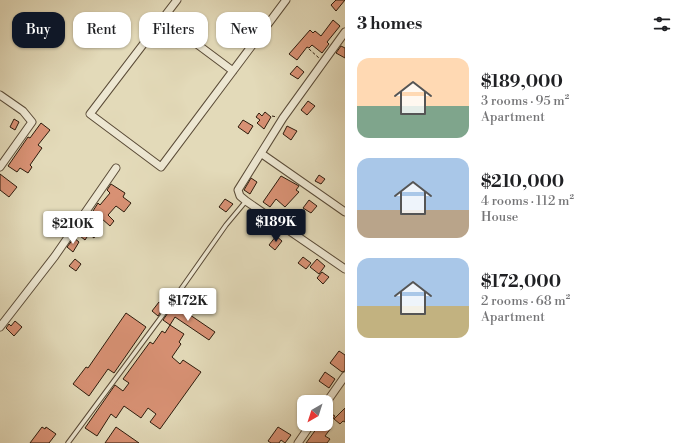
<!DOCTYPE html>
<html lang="en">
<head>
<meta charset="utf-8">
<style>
  :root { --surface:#fff; --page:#f6f6f6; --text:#202124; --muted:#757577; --accent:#111827 }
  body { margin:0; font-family:"Libre Bodoni",serif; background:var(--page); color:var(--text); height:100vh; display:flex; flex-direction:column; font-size:15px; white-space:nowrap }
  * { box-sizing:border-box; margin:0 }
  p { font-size:13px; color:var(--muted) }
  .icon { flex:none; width:22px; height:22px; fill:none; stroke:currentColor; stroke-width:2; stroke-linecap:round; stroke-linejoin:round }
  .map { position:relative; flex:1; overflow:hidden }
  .side { display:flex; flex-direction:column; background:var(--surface); width:340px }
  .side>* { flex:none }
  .banner { position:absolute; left:12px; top:12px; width:273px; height:36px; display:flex; gap:8px }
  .needle { width:26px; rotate:219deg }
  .fabs { position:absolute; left:297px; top:395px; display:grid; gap:8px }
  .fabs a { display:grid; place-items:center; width:36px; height:36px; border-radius:8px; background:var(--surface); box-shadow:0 1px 3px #0004; font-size:20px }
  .price { position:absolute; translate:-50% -34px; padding:0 9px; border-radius:4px; background:#fff; color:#222; font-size:13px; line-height:26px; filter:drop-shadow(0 1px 2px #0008) }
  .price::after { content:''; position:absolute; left:50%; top:24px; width:12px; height:9px; margin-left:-6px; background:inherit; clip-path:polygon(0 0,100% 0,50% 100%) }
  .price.current { background:var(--accent); color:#fff }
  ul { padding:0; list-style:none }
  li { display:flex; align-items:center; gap:12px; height:100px; padding:0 12px }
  li span { display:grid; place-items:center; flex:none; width:112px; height:80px; border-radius:12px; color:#555 }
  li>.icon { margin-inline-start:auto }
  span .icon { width:48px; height:48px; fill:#fffc; stroke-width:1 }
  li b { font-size:17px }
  h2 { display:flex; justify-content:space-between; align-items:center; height:48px; padding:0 12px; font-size:17px }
  .pill { padding:0 14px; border-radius:12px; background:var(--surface); box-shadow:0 1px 3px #0004; font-size:14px; line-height:36px }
  .pill.current { background:var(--accent); color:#fff }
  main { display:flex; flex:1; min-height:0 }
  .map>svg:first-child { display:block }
  .building { fill:#d89174; stroke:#2d1b0c }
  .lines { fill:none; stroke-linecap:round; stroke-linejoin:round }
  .service-casing { stroke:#5a4b37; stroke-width:5.5 }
  .minor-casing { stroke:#5a4b37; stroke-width:9 }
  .path { stroke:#2d1b0c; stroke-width:1; stroke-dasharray:3 2; stroke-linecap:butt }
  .service { stroke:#ede7d2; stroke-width:3.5 }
  .minor { stroke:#ede7d2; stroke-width:7 }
</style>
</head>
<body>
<main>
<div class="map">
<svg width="345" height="443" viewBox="0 0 345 443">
  <rect width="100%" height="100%" fill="#e3dab9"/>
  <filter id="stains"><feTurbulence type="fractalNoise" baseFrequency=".005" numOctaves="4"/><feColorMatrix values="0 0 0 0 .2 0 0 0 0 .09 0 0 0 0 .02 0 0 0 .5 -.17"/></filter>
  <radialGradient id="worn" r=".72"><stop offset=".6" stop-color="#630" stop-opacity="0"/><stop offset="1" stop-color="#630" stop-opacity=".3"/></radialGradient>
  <path class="building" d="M336 0H345L336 11 331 5Z
    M333 20 340 26 327 42 329 44 322 53 312 45 309 48 307 47 297 60 289 54 310 30 313 33 315 31 321 36Z
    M341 46 345 48V58L336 53Z
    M297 66 304 72 298 79 290 74Z
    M308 101 315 106 307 115 301 110Z
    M265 112 271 117 264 129 257 123 260 120 256 117 259 113 262 116Z
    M14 119 19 122 15 130 10 127Z
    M243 120 253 126 248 134 238 127Z
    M41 123 50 130 38 145 42 148 30 165 32 167 28 173 20 168 17 172 8 166 28 137 30 138Z
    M287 126 297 131 291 140 283 134Z
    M0 174 17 187 9 197 0 190Z
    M319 175 325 179 321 184 315 181Z
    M281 176 299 186 296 190 299 192 285 207 276 199 270 207 263 202Z
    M251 178 257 182 250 194 244 190Z
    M111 184 125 193 123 197 131 203 124 212 116 206 108 215 114 221 110 226 93 211 98 203 100 205 110 193 107 190Z
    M225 199 233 204 226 212 219 207Z
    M309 200 317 206 311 213 303 208Z
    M87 227 96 234 94 238 89 234 85 240 80 236Z
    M276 236 282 241 275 250 269 245Z
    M74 238 79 242 73 252 67 247Z
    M303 257 311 263 306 269 298 263Z
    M75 259 81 264 76 271 69 266Z
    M317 259 325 266 319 274 310 267Z
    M322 272 329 277 323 284 317 278Z
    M159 302 165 306 158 316 152 311Z
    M174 304 215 332 209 340 175 317 170 325 163 320Z
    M126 313 146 327 114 373 108 369 89 396 73 384 86 367 88 368Z
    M15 321 22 327 14 336 6 328 9 324 11 326Z
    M170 325 184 334 179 342 181 344 172 357 180 364 183 360 201 372 160 429 150 422 156 414 148 408 141 418 124 406 116 418 111 414 97 436 85 428 115 385 123 391 129 383 123 379 150 342 153 344 162 331 165 333Z
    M339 351 345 355V371L342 372 330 363Z
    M325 372 335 379 329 388 319 381Z
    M345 408V422L343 421 340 424 334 419Z
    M328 412 335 416 328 426 331 428 325 436 330 439 327 443H306L317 428 315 427 316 424H326V414Z
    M42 427 45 429 46 427 56 434 49 443H30Z
    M116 427 139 443H105Z
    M278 427 291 435 285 443 281 440 279 443H271L268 441Z"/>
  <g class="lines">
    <g class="service-casing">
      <path id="service" d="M68 443 162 316 226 225 246 201"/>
    </g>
    <g class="minor-casing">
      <path id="minor" d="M177 0 90 114 161 167 286 0
        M162 18 233 71
        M345 32 283 118 238 190 240 196 246 201 345 269
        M0 95 23 111 32 122 0 167
        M262 154 345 212
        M0 327 55 256 116 168
        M326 403 345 376
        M298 443 311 424"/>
    </g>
    <path class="path" d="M309 49 319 58
      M272 116 277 117"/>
    <use href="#service" class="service"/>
    <use href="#minor" class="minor"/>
  </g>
  <rect width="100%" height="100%" filter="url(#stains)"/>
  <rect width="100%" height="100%" fill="url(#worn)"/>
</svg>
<div class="fabs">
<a><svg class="needle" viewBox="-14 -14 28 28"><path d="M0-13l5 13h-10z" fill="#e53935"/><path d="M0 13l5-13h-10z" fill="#757577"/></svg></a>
</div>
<b class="price current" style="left:276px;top:243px">$189K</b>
<b class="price" style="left:73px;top:245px">$210K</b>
<b class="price" style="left:188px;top:322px">$172K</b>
<div class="banner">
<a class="pill current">Buy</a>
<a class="pill">Rent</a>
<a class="pill">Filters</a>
<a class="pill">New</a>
</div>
</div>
<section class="side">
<h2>3 homes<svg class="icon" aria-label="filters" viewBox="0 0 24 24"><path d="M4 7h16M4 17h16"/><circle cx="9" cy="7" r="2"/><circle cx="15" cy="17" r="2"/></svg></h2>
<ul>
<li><span style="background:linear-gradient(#ffd9b3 60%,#7fa58c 0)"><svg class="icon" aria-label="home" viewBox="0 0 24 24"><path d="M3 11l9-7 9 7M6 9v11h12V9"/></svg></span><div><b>$189,000</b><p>3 rooms · 95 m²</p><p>Apartment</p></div></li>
<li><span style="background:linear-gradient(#a9c7e8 65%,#b9a48a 0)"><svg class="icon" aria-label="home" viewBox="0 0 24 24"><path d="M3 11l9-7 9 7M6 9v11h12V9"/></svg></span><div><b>$210,000</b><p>4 rooms · 112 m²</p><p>House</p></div></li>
<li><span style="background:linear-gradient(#a9c7e8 60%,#c2b280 0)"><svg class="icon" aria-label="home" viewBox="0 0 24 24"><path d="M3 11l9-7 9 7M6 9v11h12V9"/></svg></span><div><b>$172,000</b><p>2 rooms · 68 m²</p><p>Apartment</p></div></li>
</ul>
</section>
</main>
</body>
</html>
